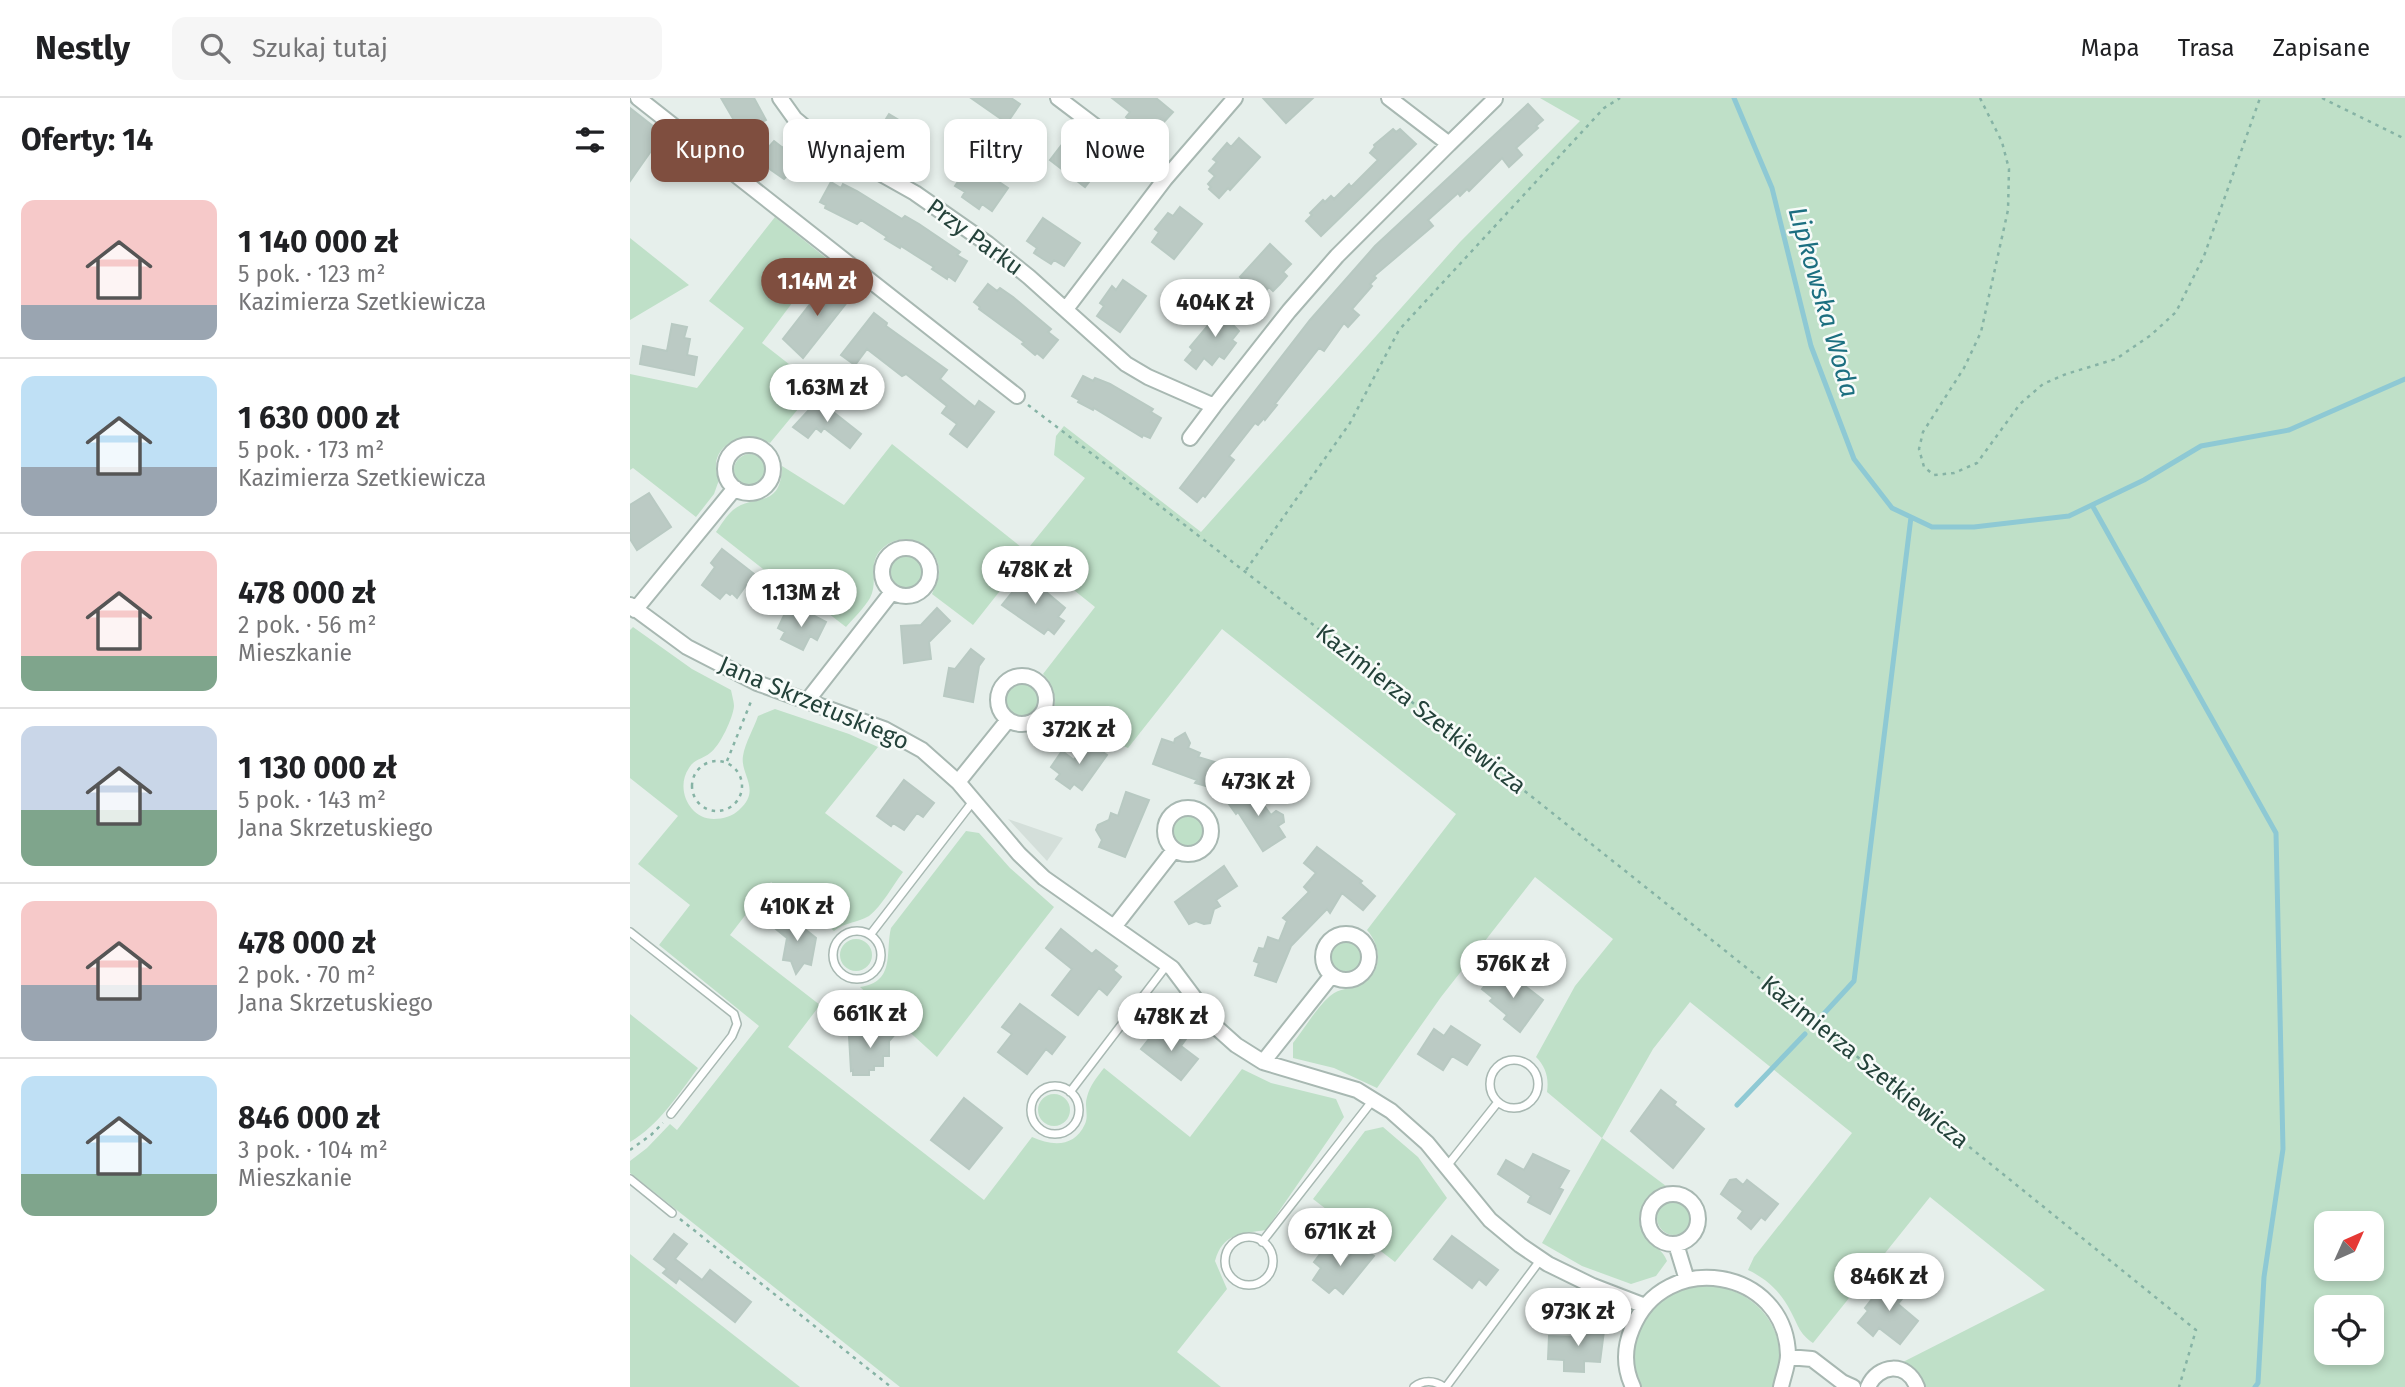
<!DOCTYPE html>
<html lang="pl">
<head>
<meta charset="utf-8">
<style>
  :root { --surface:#fff; --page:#f6f6f6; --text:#202124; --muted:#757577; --line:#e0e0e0; --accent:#7f4e3f }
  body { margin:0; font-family:"Fira Sans",sans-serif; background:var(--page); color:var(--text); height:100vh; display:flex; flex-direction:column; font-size:26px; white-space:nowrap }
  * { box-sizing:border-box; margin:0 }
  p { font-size:23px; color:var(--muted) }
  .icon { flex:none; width:38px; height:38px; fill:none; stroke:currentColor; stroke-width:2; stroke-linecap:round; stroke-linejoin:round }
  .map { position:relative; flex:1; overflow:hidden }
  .drawer { display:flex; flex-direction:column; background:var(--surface); width:630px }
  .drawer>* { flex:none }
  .top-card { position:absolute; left:21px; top:21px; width:665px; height:63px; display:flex; gap:14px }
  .needle { width:46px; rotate:45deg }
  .controls { position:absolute; left:1684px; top:1113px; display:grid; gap:14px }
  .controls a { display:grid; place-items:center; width:70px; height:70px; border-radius:14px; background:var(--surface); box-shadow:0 4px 10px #0003; font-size:35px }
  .price { position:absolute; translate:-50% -60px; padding:0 16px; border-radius:24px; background:#fff; color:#222; font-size:23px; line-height:46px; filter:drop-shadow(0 2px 4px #0008) }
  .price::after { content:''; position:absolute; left:50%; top:42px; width:21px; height:16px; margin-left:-10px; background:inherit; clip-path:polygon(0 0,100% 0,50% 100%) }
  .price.current { background:var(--accent); color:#fff }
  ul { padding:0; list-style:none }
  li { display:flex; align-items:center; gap:21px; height:175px; padding:0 21px }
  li+li { border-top:2px solid var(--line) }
  li span { display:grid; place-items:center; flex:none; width:196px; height:140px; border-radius:14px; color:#555 }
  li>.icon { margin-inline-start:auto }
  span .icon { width:84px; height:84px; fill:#fffc; stroke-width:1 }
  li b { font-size:30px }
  h2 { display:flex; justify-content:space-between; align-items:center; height:84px; padding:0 21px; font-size:30px }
  .chip { padding:0 24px; border-radius:14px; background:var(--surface); box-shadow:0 4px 10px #0003; font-size:24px; line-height:63px }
  .chip.current { background:var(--accent); color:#fff }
  header { display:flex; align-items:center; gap:42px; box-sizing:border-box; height:98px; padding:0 35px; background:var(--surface); border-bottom:2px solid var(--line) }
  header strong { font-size:33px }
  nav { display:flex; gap:38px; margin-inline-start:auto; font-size:24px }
  .search { width:490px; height:63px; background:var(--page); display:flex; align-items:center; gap:18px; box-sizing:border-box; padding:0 24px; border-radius:14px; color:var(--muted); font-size:26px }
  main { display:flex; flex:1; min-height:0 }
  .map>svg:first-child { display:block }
  .built { fill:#d4dfda }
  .green { fill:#bfe0c8; fill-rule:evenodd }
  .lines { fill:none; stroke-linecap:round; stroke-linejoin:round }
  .stream { stroke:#8ec9d4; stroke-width:5 }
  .building { fill:#bbcac4; stroke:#b8c9c2; stroke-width:2 }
  .lane-casing { stroke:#a8b8b2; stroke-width:10 }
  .street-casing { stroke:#a8b8b2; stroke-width:18 }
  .path { stroke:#86b3a5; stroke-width:2.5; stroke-dasharray:3.5 5; stroke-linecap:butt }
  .lane { stroke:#fff; stroke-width:7 }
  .street { stroke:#fff; stroke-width:14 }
  .labels { text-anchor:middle; stroke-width:5; stroke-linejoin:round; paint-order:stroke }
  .street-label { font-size:24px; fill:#24423a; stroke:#f7fbf9 }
  .water-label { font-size:26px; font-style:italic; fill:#1c6f80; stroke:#f7fbf9 }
</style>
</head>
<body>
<header>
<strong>Nestly</strong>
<div class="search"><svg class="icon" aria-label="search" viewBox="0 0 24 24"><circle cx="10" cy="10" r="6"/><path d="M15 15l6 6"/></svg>Szukaj tutaj</div>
<nav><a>Mapa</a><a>Trasa</a><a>Zapisane</a></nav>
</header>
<main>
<section class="drawer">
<h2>Oferty: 14<svg class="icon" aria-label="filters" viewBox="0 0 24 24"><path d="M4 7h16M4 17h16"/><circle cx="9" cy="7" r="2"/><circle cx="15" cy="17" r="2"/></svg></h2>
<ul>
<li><span style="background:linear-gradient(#f6c9c9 75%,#9aa5b1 0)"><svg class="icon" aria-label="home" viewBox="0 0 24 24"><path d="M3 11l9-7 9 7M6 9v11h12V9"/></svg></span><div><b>1 140 000 zł</b><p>5 pok. · 123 m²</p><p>Kazimierza Szetkiewicza</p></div></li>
<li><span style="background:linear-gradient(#bfe0f5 65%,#9aa5b1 0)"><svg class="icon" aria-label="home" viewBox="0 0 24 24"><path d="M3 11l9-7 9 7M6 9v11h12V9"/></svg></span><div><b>1 630 000 zł</b><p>5 pok. · 173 m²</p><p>Kazimierza Szetkiewicza</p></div></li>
<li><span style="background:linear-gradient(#f6c9c9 75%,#7fa58c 0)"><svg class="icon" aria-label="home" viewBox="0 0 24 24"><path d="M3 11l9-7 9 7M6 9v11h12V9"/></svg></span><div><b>478 000 zł</b><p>2 pok. · 56 m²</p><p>Mieszkanie</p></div></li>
<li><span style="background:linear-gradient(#c9d6e8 60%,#7fa58c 0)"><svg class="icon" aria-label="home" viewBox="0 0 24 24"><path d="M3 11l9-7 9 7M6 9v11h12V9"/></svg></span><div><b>1 130 000 zł</b><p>5 pok. · 143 m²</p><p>Jana Skrzetuskiego</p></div></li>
<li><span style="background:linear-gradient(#f6c9c9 60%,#9aa5b1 0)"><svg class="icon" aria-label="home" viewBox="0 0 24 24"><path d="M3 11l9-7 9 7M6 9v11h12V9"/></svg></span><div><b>478 000 zł</b><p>2 pok. · 70 m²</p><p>Jana Skrzetuskiego</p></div></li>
<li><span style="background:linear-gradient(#bfe0f5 70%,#7fa58c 0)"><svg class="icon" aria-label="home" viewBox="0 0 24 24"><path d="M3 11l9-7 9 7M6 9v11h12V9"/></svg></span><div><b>846 000 zł</b><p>3 pok. · 104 m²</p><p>Mieszkanie</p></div></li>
</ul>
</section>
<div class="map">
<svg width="1775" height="1289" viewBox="0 0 1775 1289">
  <rect width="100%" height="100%" fill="#e6efeb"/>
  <path class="built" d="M378 721 433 740 417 763Z"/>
  <path class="green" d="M910 0H1775V1289H1294L1288 1274 1273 1264 1415 1192 1300 1099 1183 1245C1169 1235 1169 1229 1161 1214 1151 1194 1137 1181 1118 1172L1124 1159 1222 1035 1060 904 1023 951 972 1040 1036 1088C1015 1100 1001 1121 1019 1142 1027 1152 1032 1151 1037 1163L1026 1178 1001 1186 952 1168 912 1145 972 1040 917 994C919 980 916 969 906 959L945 888 983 841 905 779 811 899 747 990 704 970 663 960V945C675 930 686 910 700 898 710 889 720 892 730 887 753 876 752 849 737 832L826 716 592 531 498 650 422 617C428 601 424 589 413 576L465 509 399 456 343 527 302 496C306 487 310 479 309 470 306 447 278 434 258 446 234 461 250 481 240 500 234 510 224 520 216 529L155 482 152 486 86 434C91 427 96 418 103 412 125 395 151 412 152 368L214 407 262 346 396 453 455 380 424 357 426 338 434 328 571 434 830 144 950 23ZM1741 1125V1171H1696V1125ZM1741 1209V1255H1696V1209Z
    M145 119 196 160 132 245 187 288 140 345C113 331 75 348 89 382L84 396 66 419 3 370 0 372V276L67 290 114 230 79 203Z
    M0 140 59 187 0 222Z
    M104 372a16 16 0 1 1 32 0a16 16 0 1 1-32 0Z
    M260 474a16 16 0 1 1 32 0a16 16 0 1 1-32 0Z
    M3 529 62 571 101 592C102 597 104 604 104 608 103 620 90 648 80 655 73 661 64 661 59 670 45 690 59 721 84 721 93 721 103 718 109 712 132 692 110 677 113 658 115 645 124 630 128 618L145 611 219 636 248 649 195 715 273 774C263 787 252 808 239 818 227 825 215 824 204 833L141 784 100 837 190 907 158 949 354 1102 402 1039C422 1048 444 1050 455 1026 459 1017 454 1008 457 999 460 987 467 979 474 970L560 1039 612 971 641 985 706 1001 714 1019 636 1132C610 1136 593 1135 585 1163L597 1191 547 1254 591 1289H270L0 1075V1063L17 1050 40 1026 47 1032 129 928 29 847 60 807 8 766 48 718 0 680V532Z
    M376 602a16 16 0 1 1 32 0a16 16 0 1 1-32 0Z
    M543 734a16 16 0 1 1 32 0a16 16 0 1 1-32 0Z
    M336 733 349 735 380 770 424 809 307 959 230 889C266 884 255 854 261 830Z
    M210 857a16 16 0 1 1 32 0a16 16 0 1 1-32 0Z
    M700 858a16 16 0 1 1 32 0a16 16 0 1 1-32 0Z
    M0 916 68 970C48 997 29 1027 0 1044Z
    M408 1012a16 16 0 1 1 32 0a16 16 0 1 1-32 0Z
    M753 1029 788 1059 817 1100 765 1164 683 1101 735 1033Z
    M1027 1120a17 17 0 1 1 34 0a17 17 0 1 1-34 0Z
    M0 1156 170 1289H0Z
    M1069 1187C1124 1185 1167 1235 1143 1289H1011C996 1257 1008 1217 1038 1198 1047 1192 1058 1190 1069 1187Z"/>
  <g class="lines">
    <path class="stream" d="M1104 0 1142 90 1181 248 1224 361 1262 410 1302 429H1344L1439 418 1514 382 1571 348 1659 332 1775 281
      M1462 407 1646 735 1653 1051 1634 1179 1628 1285 1625 1289
      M1190 920 1224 883 1281 419
      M1107 1007 1175 936"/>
  </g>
  <path class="building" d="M91 0H124L136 22 119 30 116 24 112 26 109 22 105 24Z
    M341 0H381L390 6 377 25Z
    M482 0H526L543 14 524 35 515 28 512 32 496 19 500 14Z
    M633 0H683L656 25Z
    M898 6 913 22 906 28 908 30 886 50 892 57 879 69 872 60 839 93 837 91 830 98 828 95 798 122 803 128 744 178 746 180 740 186 742 188 722 211 729 217 718 229 714 225 694 253 689 250 645 306 647 307 635 322 634 320 628 327 625 325 599 358 604 362 575 399 573 397 567 404 550 390 680 222 745 148Z
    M0 10 33 36 0 83Z
    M259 16 297 39 282 63 272 57 269 62 252 51 254 47 244 40Z
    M763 31 766 34 770 31 786 46 691 138 676 123 682 117 680 115 693 102 695 104 701 98 704 101 719 86 721 89 748 62 740 55 745 49 744 47Z
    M437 40 446 47 450 43 466 55 463 59 473 66 455 89 420 62Z
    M609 40 630 59 600 92 598 90 589 100 579 91 581 89 578 86 585 78 579 73 587 64 583 61 597 45 601 49Z
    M144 43 153 50 155 47 181 68 170 82 164 78 162 81 157 78 154 81 134 67 135 66 129 60Z
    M341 65 378 90 362 113 352 106 349 111 332 99 335 94 325 88Z
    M201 84 211 90 213 86 227 93 272 121 275 118 289 126 330 154 327 157 337 163 325 183 318 178 317 181 302 171 304 169 271 148 270 150 255 141 257 139 231 122 227 126 195 110 196 107 190 104Z
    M550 109 572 126 544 161 522 144 529 134 525 131 538 115 543 118Z
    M413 120 450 145 434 168 424 162 421 166 413 161 404 155 407 150 397 143Z
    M640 146 661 166 653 174 657 178 650 186 643 193 639 189 631 198 610 179Z
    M493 182 516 198 490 234 467 218 474 208 470 205 482 188 486 192Z
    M198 183 205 188 206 186 222 198 173 260 153 241Z
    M358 186 367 193 370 190 383 199 421 231 418 234 428 242 413 260 407 255 405 257 392 246 394 244 349 211 350 209 344 204Z
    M596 206 609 217 602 226 609 233 602 242 606 245 594 261 589 258 582 267 574 260 566 271 555 262 563 252 560 249Z
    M244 215 257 225 256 228 317 272 310 281 345 309 349 303 364 314 337 349 320 336 327 326 312 315 317 308 276 276 272 278 237 251 225 267 211 257Z
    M42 226 57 229 54 240 60 241 57 257 67 259 64 277 10 266 13 248 37 253Z
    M453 278 463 283 465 280 480 286 523 311 521 314 531 320 520 340 513 337 512 339 464 310 463 312 448 304 449 302 442 298Z
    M188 302 231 336 220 350 194 330 191 334 186 330 178 340 163 329Z
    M19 395 41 429 7 452 0 441V407Z
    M92 451 124 476 107 500 102 495 100 497 96 494 90 501 72 487 85 469 81 465Z
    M396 477 435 510 428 519 434 523 424 536 418 531 414 536 372 507Z
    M307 510 320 523 299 544 301 561 274 565 271 528 291 527Z
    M156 513 173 521 177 514 196 524 187 542 180 538 173 552 151 541 155 534 148 530Z
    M341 551 354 561 349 568 343 604 314 598 319 570 325 571Z
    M555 635 560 645 558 650 570 655 568 659 591 666 583 690 565 685 567 682 523 666 532 641 544 645 545 641Z
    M457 643 477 657 452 692 444 686 440 691 426 681 430 676 421 669 432 653 444 662Z
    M274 682 304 705 293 719 287 715 274 732 263 725 261 728 247 718Z
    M617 688 630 708 633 706 641 717 646 713 653 717 654 724 648 728 655 739 633 753 608 714 606 716 596 702Z
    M496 694 519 702 495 759 469 749 472 742 466 732 468 727 479 722 481 715 488 718Z
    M687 749 732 783 730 785 745 798 733 812 712 795 700 815 697 811 661 848 646 884 625 877 629 865 624 863 629 850 634 851 638 839 649 843 657 823 653 820 679 794 674 789 686 775 674 765Z
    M594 768 607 788 586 802 590 808 584 811 580 825 574 826 566 823 559 826 545 804Z
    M157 817 186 840 181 867 174 865 166 876 161 863 153 862 157 840 146 831Z
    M431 831 462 856 466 852 487 868 483 872 491 879 477 897 469 890 448 917 422 897 442 871 416 850Z
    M866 873 884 884 886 881 913 902 890 934 874 921 877 917 860 903 863 900 852 891Z
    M390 906 435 939 422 956 416 951 397 976 368 954 382 936 372 929Z
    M253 923 266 935 259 943V958H253V968H244V972H239V977H223V972L221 973 219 938 240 937Z
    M821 928 850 947 837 967 822 958 813 972 788 956 804 931 814 938Z
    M540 929 556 941 551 948 568 961 551 982 511 951 523 936 529 942Z
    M1031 992 1046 1004 1044 1007 1074 1031 1043 1070 1001 1033Z
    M334 1000 372 1030 339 1071 301 1042Z
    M903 1056 939 1073 929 1090 933 1092 920 1116 898 1104 901 1098 868 1076 876 1062 894 1072Z
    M1106 1081 1113 1087 1117 1082 1148 1106 1135 1122 1131 1119 1121 1131 1108 1120 1113 1113 1091 1096 1100 1082Z
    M44 1136 57 1146 45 1161 72 1182 80 1172 121 1204 105 1224 49 1180 46 1185 33 1175 37 1171 24 1161Z
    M822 1138 868 1172 856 1187 849 1181 842 1190 804 1161Z
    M729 1147 744 1158 713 1196 705 1189 699 1195 683 1182 691 1170 684 1164 696 1148 717 1161Z
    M1264 1180 1279 1192 1268 1206 1288 1223 1270 1246 1249 1230 1243 1238 1228 1225 1238 1213 1235 1210 1249 1192 1253 1194Z
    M958 1222 975 1225 970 1264 954 1263V1274L934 1273V1262L918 1261 919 1238 954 1239Z"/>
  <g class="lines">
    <g class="lane-casing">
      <path id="lane" d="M203 857a24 24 0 1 1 48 0a24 24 0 1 1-48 0Z
        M0 834 104 916 107 926 102 938 41 1016
        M240 837 344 702
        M860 986a24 24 0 1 1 48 0a24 24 0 1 1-48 0Z
        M401 1012a24 24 0 1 1 48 0a24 24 0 1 1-48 0Z
        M440 994 537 867
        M817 1068 868 1004
        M0 1081 42 1115
        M595 1163a24 24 0 1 1 48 0a24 24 0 1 1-48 0Z
        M632 1144 743 1002
        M784 1289C793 1282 804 1282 814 1289
        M816 1289 911 1161"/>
    </g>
    <g class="street-casing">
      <path id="street" d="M8 0 387 298
        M150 0 165 21 189 41 285 95 358 146 399 179 496 266 518 279 584 308 659 213 707 158 819 46
        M428 0 535 81
        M759 0 819 46 865 1
        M436 211 535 81 605 0
        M560 340 584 308
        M95 371a24 24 0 1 1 48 0a24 24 0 1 1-48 0Z
        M252 474a24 24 0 1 1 48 0a24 24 0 1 1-48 0Z
        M0 507 57 549 127 585 254 631 292 652 328 684 389 756 414 780 542 870 587 930 606 947 633 964 727 992 761 1013 797 1045 860 1122 890 1147 918 1166 963 1188 1015 1208
        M5 512 105 390
        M368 602a24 24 0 1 1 48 0a24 24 0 1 1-48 0Z
        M177 603 262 494
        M328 684 378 622
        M535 733a23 23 0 1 1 46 0a23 23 0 1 1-46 0Z
        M484 829 544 752
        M693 859a23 23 0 1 1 46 0a23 23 0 1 1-46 0Z
        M633 964 702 877
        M1018 1121a25 25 0 1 1 50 0a25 25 0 1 1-50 0Z
        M1046 1146 1057 1182
        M1158 1259 1182 1261 1212 1284 1223 1289
        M1003 1289C994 1270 994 1250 1002 1231 1034 1150 1156 1170 1158 1257 1158 1267 1153 1279 1151 1289
        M1238 1289C1248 1266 1277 1263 1287 1289"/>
    </g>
    <path class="path" d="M1350 0 1372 44 1379 71 1378 112 1351 234 1334 270 1293 334 1289 351 1294 369 1304 377 1324 375 1347 365 1390 306 1413 286 1436 276 1486 261 1521 237 1546 214 1574 158 1630 0
      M1692 0 1775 41
      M398 307C794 608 1180 920 1566 1232L1549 1289
      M616 472 720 325 769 232 974 10 990 0
      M62 688a25 25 0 1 1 50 0a25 25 0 1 1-50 0Z
      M97 663 122 601
      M0 1052 21 1037 33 1025
      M50 1121 261 1289"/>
    <use href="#lane" class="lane"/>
    <use href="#street" class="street"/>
  </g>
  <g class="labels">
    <g class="street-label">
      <text transform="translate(345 139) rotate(36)" y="8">Przy Parku</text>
      <text transform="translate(184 605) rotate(23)" y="8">Jana Skrzetuskiego</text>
      <text transform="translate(791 611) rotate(38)" y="8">Kazimierza Szetkiewicza</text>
      <text transform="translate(1235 964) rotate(39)" y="8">Kazimierza Szetkiewicza</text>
    </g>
    <g class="water-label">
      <text transform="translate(1194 204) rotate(74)" y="9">Lipkowska Woda</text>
    </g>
  </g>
</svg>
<div class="controls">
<a><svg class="needle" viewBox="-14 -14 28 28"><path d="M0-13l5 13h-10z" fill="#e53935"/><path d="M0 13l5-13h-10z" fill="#757577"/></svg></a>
<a><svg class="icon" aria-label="locate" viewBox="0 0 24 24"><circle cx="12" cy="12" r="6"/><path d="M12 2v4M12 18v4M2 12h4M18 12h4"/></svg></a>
</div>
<b class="price current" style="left:187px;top:220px">1.14M zł</b>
<b class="price" style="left:585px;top:241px">404K zł</b>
<b class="price" style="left:197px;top:326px">1.63M zł</b>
<b class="price" style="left:405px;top:508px">478K zł</b>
<b class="price" style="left:171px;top:531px">1.13M zł</b>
<b class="price" style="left:449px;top:668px">372K zł</b>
<b class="price" style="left:628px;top:720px">473K zł</b>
<b class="price" style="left:167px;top:845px">410K zł</b>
<b class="price" style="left:883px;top:902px">576K zł</b>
<b class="price" style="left:240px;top:952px">661K zł</b>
<b class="price" style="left:541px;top:955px">478K zł</b>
<b class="price" style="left:710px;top:1170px">671K zł</b>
<b class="price" style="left:1259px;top:1215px">846K zł</b>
<b class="price" style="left:948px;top:1250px">973K zł</b>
<div class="top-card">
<a class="chip current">Kupno</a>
<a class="chip">Wynajem</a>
<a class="chip">Filtry</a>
<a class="chip">Nowe</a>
</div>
</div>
</main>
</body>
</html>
